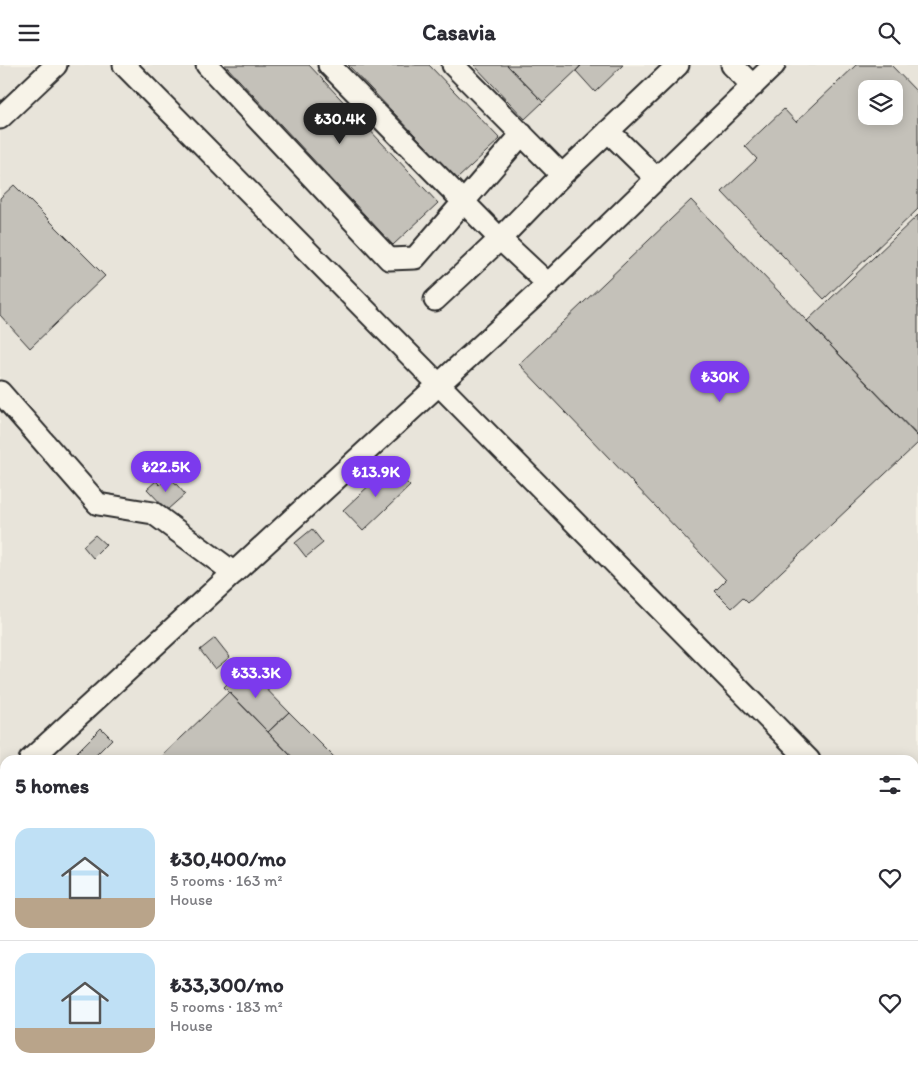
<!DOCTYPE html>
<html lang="en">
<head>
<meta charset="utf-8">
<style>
  :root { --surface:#fff; --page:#f7f7f7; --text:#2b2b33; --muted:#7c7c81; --line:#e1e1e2; --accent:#7c3aed }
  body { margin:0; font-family:Itim,sans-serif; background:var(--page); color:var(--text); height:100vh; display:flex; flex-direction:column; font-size:19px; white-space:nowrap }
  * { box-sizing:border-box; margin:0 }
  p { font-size:16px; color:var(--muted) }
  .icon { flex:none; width:28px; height:28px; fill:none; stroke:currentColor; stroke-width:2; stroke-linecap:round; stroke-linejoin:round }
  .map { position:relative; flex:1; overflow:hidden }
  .side { position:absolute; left:0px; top:690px; width:919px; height:320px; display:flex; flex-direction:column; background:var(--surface); border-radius:15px 15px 0 0; box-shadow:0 2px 12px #0003 }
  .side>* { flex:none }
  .controls { position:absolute; left:858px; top:15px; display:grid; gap:10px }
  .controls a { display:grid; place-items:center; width:45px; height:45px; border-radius:10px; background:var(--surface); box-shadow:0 2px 12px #0003; font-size:25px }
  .price { position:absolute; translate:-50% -42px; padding:0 11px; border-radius:18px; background:var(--accent); color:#fff; font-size:16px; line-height:32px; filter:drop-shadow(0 1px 2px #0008) }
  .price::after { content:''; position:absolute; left:50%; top:30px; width:15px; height:11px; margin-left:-8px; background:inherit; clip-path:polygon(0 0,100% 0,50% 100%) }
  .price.current { background:#222; color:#fff }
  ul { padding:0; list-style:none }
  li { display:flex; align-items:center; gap:15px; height:125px; padding:0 15px }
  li+li { border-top:1px solid var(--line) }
  li span { display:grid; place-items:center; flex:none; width:140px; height:100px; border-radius:15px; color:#555 }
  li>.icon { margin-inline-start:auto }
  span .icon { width:60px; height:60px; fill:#fffc; stroke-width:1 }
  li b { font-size:21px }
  h2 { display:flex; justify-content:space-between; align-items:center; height:60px; padding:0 15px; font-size:21px }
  header { display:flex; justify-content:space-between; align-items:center; height:65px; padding:0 15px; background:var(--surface); font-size:22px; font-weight:800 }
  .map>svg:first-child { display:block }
  .built { fill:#e8e4da; fill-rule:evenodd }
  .building { fill:#c4c1b9; stroke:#2b2b2b; fill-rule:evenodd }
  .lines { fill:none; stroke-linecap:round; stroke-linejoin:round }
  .minor-casing { stroke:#2b2b2b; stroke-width:25 }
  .minor { stroke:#f7f3e8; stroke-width:21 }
</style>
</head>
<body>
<header><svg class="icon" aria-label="menu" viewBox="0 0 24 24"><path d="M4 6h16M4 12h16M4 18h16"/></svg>Casavia<svg class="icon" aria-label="search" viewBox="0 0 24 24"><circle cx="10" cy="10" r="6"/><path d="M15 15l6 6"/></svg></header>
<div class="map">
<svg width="918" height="1010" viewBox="0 0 918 1010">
  <rect width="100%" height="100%" fill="#f7f3e8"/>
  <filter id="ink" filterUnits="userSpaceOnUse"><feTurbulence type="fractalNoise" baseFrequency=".02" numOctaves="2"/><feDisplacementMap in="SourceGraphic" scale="10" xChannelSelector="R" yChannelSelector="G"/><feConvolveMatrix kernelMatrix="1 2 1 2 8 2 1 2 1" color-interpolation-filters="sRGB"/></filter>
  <g filter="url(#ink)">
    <path class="built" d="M0 0H918V1010H0ZM866 24H894V51H866ZM5 695H914V1005H5Z"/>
    <path class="building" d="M225 0H309L438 138 393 180Z
      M348 0H429L500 74 457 114Z
      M474 0H507L543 37 525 54Z
      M507 0H581V1L543 37Z
      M581 0H623L595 27 576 6Z
      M856 0H891L918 28V144L824 234 722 127 757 94 745 81 784 44 796 57ZM866 24H894V51H866Z
      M14 120 105 211 30 283 0 250V133Z
      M691 135 918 372V378L748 538 743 533 732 543 715 526 726 515 519 299Z
      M918 150V371L807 256Z
      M390 401 410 421 363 466 343 445Z
      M169 411 185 429 167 445 147 424 156 416 160 420Z
      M312 464 323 478 306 492 295 478Z
      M95 470 106 480 93 493 83 481Z
      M215 573 230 592 215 604 200 585Z
      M245 602 289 647 268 667 224 622Z
      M229 627 295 695H158Z
      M289 647 337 695H295L268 667Z
      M101 663 112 674 91 695H69Z
      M914 936 918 940V1010H679L684 1005H914Z
      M355 1005H620L615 1010H350Z"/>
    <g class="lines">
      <g class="minor-casing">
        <path id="minor" d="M124 0 809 695
          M207 0 389 194 415 193 522 69
          M329 0 500 174 548 219
          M453 0 562 110
          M732 0 753 21
          M0 53 56 0
          M608 66 657 114
          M435 235 500 174 562 110 678 0
          M0 327 98 439 153 448 234 508
          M30 695 548 219 774 0
          M0 723 5 718
          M914 799 918 802
          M0 838 5 843
          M169 1005 175 1010"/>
      </g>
      <use href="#minor" class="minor"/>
    </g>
  </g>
</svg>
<div class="controls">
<a><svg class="icon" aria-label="layers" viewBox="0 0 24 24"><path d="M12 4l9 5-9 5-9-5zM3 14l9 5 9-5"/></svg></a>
</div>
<b class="price current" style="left:340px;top:80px">₺30.4K</b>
<b class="price" style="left:720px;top:338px">₺30K</b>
<b class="price" style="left:166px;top:428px">₺22.5K</b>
<b class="price" style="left:376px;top:433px">₺13.9K</b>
<b class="price" style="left:256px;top:634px">₺33.3K</b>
<section class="side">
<h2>5 homes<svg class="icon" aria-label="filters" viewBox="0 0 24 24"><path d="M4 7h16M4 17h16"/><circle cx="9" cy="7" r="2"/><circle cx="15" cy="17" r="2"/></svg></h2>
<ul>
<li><span style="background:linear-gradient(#bfe0f5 70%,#b9a48a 0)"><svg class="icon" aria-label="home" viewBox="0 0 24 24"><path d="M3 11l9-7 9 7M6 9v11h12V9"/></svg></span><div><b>₺30,400/mo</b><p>5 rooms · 163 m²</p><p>House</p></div><svg class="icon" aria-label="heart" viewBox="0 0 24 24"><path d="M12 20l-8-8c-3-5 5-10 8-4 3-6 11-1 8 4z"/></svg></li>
<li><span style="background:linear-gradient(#bfe0f5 75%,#b9a48a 0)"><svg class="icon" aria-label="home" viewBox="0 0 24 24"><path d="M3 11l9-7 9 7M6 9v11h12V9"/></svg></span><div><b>₺33,300/mo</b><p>5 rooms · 183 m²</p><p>House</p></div><svg class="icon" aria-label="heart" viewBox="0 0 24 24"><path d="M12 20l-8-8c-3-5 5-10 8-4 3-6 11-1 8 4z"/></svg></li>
</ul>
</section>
</div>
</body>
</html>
